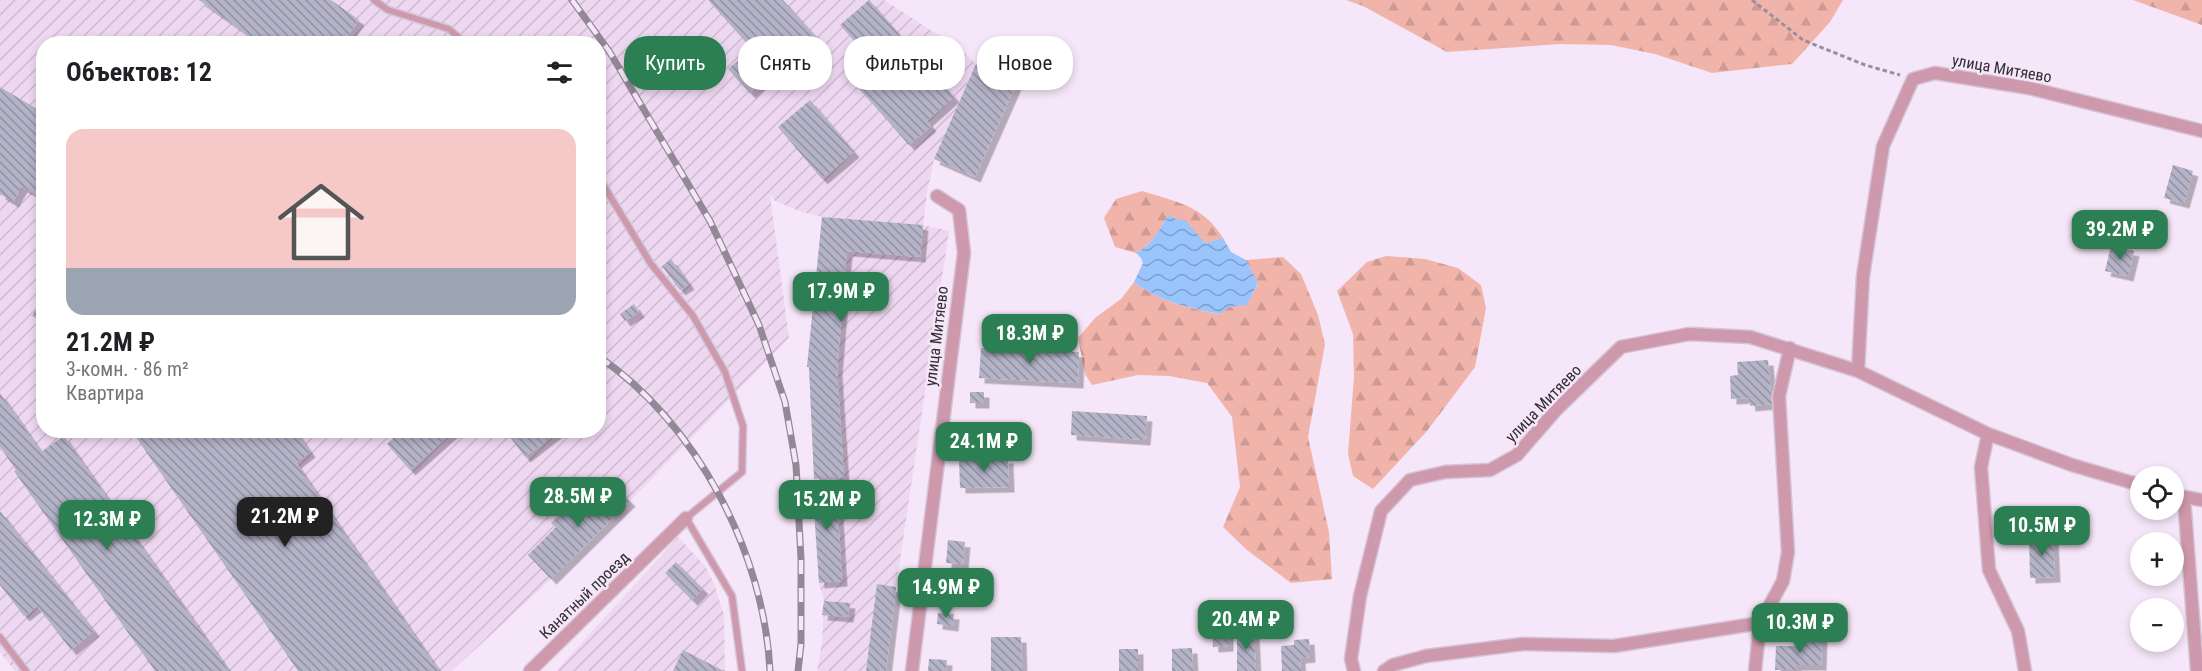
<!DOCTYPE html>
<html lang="ru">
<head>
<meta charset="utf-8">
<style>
  :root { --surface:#fff; --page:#f2f2f2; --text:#202124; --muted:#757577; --line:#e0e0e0; --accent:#2b7f52 }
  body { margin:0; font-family:"Roboto Condensed",sans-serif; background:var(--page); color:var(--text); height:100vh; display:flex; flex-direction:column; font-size:22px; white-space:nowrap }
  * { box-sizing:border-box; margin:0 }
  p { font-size:20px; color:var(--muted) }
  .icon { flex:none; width:33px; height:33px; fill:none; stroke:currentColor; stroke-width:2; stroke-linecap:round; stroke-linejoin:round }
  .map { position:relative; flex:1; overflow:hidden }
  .drawer { position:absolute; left:36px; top:36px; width:570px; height:402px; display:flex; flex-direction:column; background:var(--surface); border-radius:24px; box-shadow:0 3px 9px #0003 }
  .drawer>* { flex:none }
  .banner { position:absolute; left:624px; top:36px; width:570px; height:54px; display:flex; gap:12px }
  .tools { position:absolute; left:2130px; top:466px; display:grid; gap:12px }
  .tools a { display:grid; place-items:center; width:54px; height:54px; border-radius:50%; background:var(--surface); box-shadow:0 3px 9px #0003; font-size:30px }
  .price { position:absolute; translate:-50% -51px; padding:0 14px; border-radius:12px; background:var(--accent); color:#fff; font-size:20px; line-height:39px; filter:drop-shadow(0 2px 3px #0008) }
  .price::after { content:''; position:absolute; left:50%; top:36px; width:18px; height:14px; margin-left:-9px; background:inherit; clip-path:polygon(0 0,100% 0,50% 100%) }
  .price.on { background:#222; color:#fff }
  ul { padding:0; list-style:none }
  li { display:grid; align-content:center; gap:12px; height:318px; padding:0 30px }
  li+li { border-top:2px solid var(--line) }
  li span { display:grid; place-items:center; height:186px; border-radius:18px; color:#555 }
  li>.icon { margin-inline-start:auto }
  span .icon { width:108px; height:108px; fill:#fffc; stroke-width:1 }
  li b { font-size:26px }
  h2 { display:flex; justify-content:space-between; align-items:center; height:72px; padding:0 30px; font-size:26px }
  .chip { padding:0 21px; border-radius:24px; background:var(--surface); box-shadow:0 3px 9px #0003; font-size:21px; line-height:54px }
  .chip.on { background:var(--accent); color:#fff }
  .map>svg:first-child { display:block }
  .industrial { fill:url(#industrial-furrows); fill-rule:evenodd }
  .forest { fill:url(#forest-firs) }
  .water { fill:url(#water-waves) }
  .building { fill:url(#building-back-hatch); filter:url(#shadow) }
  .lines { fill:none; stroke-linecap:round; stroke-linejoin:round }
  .lane-casing { stroke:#d3c5d5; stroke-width:9 }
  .street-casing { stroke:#d3c5d5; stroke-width:15 }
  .path { stroke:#9a8e9c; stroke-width:3; stroke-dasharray:4.5 3; stroke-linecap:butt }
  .lane { stroke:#ce99ac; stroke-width:6 }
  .street { stroke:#ce99ac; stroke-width:12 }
  .rail-casing { stroke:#938895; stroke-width:7 }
  .rail { stroke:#f6e6f9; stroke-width:4.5; stroke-dasharray:14; stroke-linecap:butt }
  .labels { text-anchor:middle; stroke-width:5; stroke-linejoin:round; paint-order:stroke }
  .street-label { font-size:16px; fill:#322c33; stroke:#f6e6f9 }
</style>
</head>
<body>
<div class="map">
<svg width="2202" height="671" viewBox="0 0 2202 671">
  <defs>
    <pattern id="industrial-furrows" width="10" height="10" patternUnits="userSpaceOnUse" patternTransform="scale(1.5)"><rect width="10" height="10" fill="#eed8f1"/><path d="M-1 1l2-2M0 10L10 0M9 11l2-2" fill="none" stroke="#cdbacf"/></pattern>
    <pattern id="forest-firs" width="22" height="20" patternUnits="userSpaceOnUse" patternTransform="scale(1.5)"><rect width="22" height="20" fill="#f0b4ab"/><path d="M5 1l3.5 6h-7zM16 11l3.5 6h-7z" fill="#ce9b94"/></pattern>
    <pattern id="water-waves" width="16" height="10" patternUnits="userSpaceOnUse" patternTransform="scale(1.5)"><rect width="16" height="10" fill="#9ac4fc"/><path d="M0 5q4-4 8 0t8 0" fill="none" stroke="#7e9fcd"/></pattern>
    <pattern id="building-back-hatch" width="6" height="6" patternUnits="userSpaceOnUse" patternTransform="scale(1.5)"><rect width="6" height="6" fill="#b4b3c8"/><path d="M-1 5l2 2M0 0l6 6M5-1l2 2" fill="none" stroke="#9392a3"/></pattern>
    <filter id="shadow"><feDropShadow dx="5.5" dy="5.5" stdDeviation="0" flood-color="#0004"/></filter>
  </defs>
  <rect width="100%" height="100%" fill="#f6e6f9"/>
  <path class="industrial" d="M0 0H884L960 49 976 64 934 159 927 193 923 225 949 231 896 587 886 671H817L822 643 824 601 819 583 809 367H807L822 217 802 212 775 201 770 195 789 338 630 501 551 579 452 671H15L0 652ZM44 44H598V430H44Z
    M678 537 705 566 714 584 724 615 725 671H556Z"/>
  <path class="forest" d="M1346 0H1843L1830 22 1792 64 1712 73 1655 54 1611 45 1560 44 1447 52 1363 6Z
    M2133 0H2202V25Z
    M1142 191C1176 202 1203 205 1223 238L1205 243 1196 234 1168 215C1160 230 1151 245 1136 253L1115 247 1104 218 1116 199Z
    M1386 256 1425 259 1458 268 1481 285 1486 308 1475 367 1427 431 1373 489 1353 476 1348 454 1354 377 1353 334 1337 291 1367 262Z
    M1283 257 1301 274 1318 315 1325 344 1308 437 1329 532 1332 579 1291 583 1247 550 1223 527 1240 487 1232 417 1207 383 1169 376 1138 375 1092 385 1085 374 1078 338 1095 318 1121 299 1134 282C1159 301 1189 308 1219 314L1228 307 1247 304 1258 284 1246 260Z"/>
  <path class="water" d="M1168 215 1176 219 1185 220 1205 243 1223 238 1231 252 1246 260 1258 283 1247 305 1229 307 1220 314C1189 308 1159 301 1134 282L1143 263 1141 258 1136 253C1151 245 1160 230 1168 215Z"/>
  <path class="building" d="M199 0H331L359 20 342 44H261Z
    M708 0H783L825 47 784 84 773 72 750 93 728 69 752 49Z
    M869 0 954 97 927 121 931 126 909 145 846 74 867 55 840 25Z
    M976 64 1017 82 975 177 934 159Z
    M0 87 44 113V199L22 187 13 202 0 194Z
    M44 89V107L36 102Z
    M810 100 854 152 822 179 778 127Z
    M2173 165 2193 171 2184 203 2164 198Z
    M822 217 923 225 920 257 847 251 837 370 844 477 814 479 809 367H807Z
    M2111 246 2134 251 2128 276 2105 271Z
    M671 259 689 284 680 290 662 266Z
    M44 282V323L32 316 43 297 37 294Z
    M634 304 639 312 625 321 620 314Z
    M981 348 1079 352 1078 383 979 378Z
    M1768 360 1772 404 1750 406 1749 398 1731 399 1730 376 1738 375 1737 362Z
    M970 392H984V403H970Z
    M0 393 41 452 64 436 229 671H155L14 471 16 470 0 447Z
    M1072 411 1147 416 1145 440 1071 435Z
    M131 430H295L310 452 296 463 439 671H298Z
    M402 430H455L410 470 387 444Z
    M510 430H560L525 457 507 433Z
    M1008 458 1009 487 960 488 959 460Z
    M606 478 630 501 551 579 528 555 556 527 551 523 572 503 576 507Z
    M836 479 842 581 819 583 812 481Z
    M0 511 94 631 71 650 37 606 24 616 0 585Z
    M2053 536 2055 577 2030 578 2029 537Z
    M948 540 965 542 963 564 946 563Z
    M676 562 703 589 692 600 665 573Z
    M877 584 896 587 886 671H866Z
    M824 601 850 603 848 617 822 615Z
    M938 613 954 614 953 626 937 624Z
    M1212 629H1228V646L1213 647Z
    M1237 631H1254L1256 671H1237Z
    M1804 635H1822L1821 665H1796V670H1775L1776 646H1804Z
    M991 637H1021L1022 671H991Z
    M1309 639 1310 657 1300 658 1301 671H1282L1281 646 1294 645V640Z
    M1192 648 1193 671H1172V649Z
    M1119 649H1138V671H1119Z
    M683 650 724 671H673Z
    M929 659 947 660 946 671H928Z"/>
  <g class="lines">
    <g class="lane-casing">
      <path id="lane" d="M374 0 388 10 449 29 466 44
        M598 176 651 264 693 316 725 372 743 426 742 472 686 518 732 596 742 671
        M0 637 26 671"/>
    </g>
    <g class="street-casing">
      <path id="street" d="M1858 371 1863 276 1883 146 1913 79 1935 73 2029 88 2202 131
        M1988 434 1981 467 1989 570 2018 631 2025 671
        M2174 495 2202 500
        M2184 498 2197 671
        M530 671 686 518
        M912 671 964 253 959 210 937 196
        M1354 671 1351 659 1360 596 1381 511 1410 480 1445 472 1490 470 1517 455 1556 410 1621 347 1689 334 1750 337 1858 371 1988 434 2072 465 2140 485
        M1384 671 1393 665 1426 656 1523 644 1614 646 1760 623
        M1755 671 1760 623 1783 581 1788 552 1779 396 1790 348"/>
    </g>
    <path class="path" d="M1752 0 1803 40 1865 65 1900 75"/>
    <use href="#lane" class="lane"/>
    <use href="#street" class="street"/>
    <g class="rail-casing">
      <path id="rail" d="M572 0 609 51 710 221 759 325 785 402 796 465 801 559V644L798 671
        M161 43 162 44
        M598 356C697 424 764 552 770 671"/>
    </g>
    <use href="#rail" class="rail"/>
  </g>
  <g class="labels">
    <g class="street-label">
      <text transform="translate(2002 68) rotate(10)" y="6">улица Митяево</text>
      <text transform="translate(936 336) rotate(-83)" y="6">улица Митяево</text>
      <text transform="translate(1543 403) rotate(-46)" y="6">улица Митяево</text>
      <text transform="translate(584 595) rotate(-44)" y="6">Канатный проезд</text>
    </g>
  </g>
</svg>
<div class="tools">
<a><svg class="icon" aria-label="locate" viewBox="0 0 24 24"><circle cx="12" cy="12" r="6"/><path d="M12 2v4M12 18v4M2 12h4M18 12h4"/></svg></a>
<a>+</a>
<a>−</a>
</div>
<b class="price" style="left:2120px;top:261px">39.2M ₽</b>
<b class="price" style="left:841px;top:323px">17.9M ₽</b>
<b class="price" style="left:1030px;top:365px">18.3M ₽</b>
<b class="price" style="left:984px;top:473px">24.1M ₽</b>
<b class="price" style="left:578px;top:528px">28.5M ₽</b>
<b class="price" style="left:827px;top:531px">15.2M ₽</b>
<b class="price on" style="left:285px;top:548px">21.2M ₽</b>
<b class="price" style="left:107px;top:551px">12.3M ₽</b>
<b class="price" style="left:2042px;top:557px">10.5M ₽</b>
<b class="price" style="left:946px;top:619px">14.9M ₽</b>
<b class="price" style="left:1246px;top:651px">20.4M ₽</b>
<b class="price" style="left:1800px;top:654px">10.3M ₽</b>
<div class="banner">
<a class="chip on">Купить</a>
<a class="chip">Снять</a>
<a class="chip">Фильтры</a>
<a class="chip">Новое</a>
</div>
<section class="drawer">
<h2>Объектов: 12<svg class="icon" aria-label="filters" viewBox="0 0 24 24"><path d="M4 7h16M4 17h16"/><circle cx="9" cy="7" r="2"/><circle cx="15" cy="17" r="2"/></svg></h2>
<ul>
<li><span style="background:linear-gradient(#f6c9c9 75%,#9aa5b1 0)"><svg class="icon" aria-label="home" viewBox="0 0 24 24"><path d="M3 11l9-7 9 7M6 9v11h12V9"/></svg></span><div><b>21.2M ₽</b><p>3-комн. · 86 m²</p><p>Квартира</p></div></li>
</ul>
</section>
</div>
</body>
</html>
